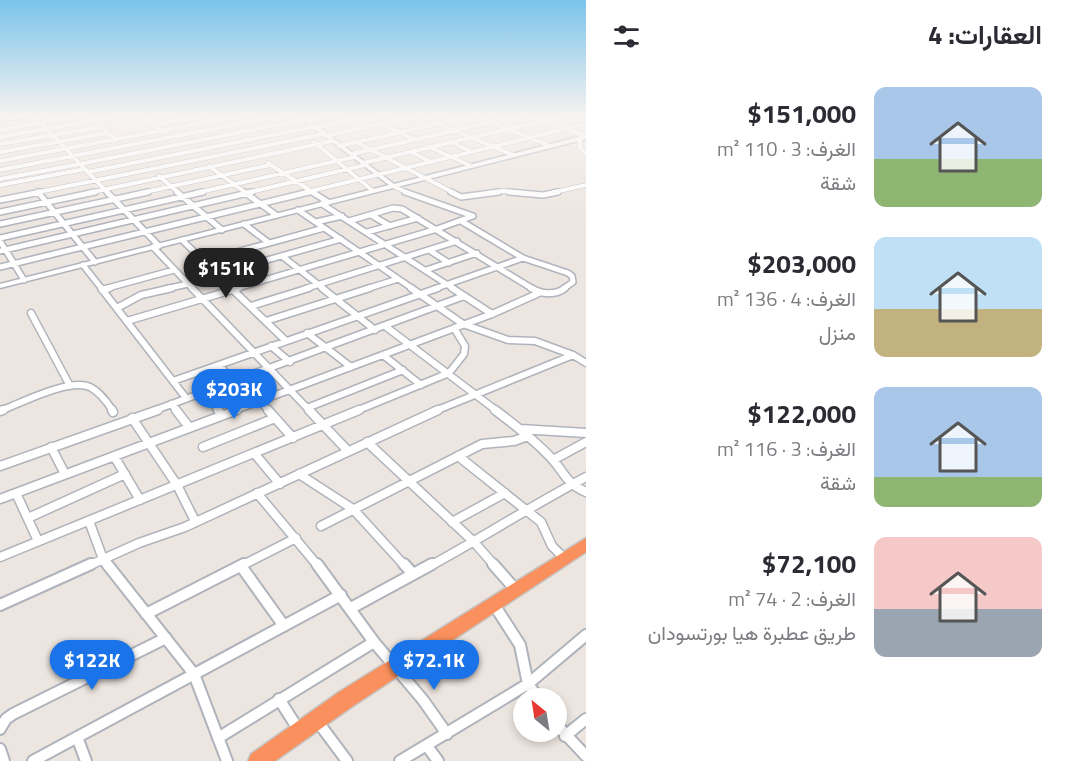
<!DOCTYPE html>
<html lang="ar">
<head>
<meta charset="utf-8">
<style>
  :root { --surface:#fff; --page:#f2f2f3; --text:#2b2b33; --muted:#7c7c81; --accent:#1a73e8 }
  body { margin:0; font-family:"Titillium Web",Vazirmatn,sans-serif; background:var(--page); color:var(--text); direction:rtl; height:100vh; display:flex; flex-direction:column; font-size:22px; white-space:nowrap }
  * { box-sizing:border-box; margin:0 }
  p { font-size:20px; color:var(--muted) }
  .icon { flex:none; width:33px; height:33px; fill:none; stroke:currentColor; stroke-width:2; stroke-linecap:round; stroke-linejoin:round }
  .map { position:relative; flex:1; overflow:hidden; direction:ltr }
  .panel { display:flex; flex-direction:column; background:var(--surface); width:480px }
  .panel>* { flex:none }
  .needle { width:39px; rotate:330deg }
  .buttons { position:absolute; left:513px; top:688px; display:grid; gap:12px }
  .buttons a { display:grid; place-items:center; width:54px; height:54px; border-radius:50%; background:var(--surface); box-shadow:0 3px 9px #0003; font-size:30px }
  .price { position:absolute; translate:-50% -51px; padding:0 14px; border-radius:21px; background:var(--accent); color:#fff; font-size:20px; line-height:39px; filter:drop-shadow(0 2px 3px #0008) }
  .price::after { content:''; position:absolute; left:50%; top:36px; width:18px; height:14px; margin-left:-9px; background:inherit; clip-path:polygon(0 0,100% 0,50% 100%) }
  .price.on { background:#222; color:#fff }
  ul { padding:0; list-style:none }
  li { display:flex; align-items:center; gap:18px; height:150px; padding:0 24px }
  li span { display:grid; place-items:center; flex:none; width:168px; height:120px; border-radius:12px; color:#555 }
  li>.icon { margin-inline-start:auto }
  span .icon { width:72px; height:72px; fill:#fffc; stroke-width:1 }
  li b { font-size:26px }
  h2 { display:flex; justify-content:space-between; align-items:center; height:72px; padding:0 24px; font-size:26px }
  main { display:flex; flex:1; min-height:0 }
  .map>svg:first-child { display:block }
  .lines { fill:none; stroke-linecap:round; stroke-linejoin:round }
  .street-far4-casing { stroke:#afb3bc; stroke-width:5 }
  .street-far3-casing { stroke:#afb3bc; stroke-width:8 }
  .street-far2-casing { stroke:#afb3bc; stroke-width:9 }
  .street-far1-casing { stroke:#afb3bc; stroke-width:11 }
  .street-casing { stroke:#afb3bc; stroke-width:14 }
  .secondary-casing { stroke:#afb3bc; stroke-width:3 }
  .highway-casing { stroke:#c4c4c4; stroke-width:3 }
  .street-far4 { stroke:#fff; stroke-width:4 }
  .street-far3 { stroke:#fff; stroke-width:5 }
  .street-far2 { stroke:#fff; stroke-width:6 }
  .street-far1 { stroke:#fff; stroke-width:8 }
  .street { stroke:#fff; stroke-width:10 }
  .secondary { fill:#fff; fill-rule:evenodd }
  .highway { fill:#fa905d; fill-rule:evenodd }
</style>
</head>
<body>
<main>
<section class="panel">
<h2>العقارات: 4<svg class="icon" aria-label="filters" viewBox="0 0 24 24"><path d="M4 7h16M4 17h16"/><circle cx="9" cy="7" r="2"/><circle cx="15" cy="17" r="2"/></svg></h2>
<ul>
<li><span style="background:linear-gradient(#a9c7e8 60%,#8fb573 0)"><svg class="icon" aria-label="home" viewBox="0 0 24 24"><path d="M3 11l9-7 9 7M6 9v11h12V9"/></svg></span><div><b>$151,000</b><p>الغرف: 3 · 110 m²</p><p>شقة</p></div></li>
<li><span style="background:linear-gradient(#bfe0f5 60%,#c2b280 0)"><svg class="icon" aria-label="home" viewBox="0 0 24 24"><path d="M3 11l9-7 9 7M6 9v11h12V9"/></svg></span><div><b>$203,000</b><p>الغرف: 4 · 136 m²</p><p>منزل</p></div></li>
<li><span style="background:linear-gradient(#a9c7e8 75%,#8fb573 0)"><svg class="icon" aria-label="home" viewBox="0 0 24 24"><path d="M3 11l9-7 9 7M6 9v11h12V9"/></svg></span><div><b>$122,000</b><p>الغرف: 3 · 116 m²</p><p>شقة</p></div></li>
<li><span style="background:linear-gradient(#f6c9c9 60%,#9aa5b1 0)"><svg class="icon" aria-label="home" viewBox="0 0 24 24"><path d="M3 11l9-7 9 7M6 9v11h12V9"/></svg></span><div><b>$72,100</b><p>الغرف: 2 · 74 m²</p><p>طريق عطبرة هيا بورتسودان</p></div></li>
</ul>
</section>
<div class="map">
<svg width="586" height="761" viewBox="0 0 586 761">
  <rect width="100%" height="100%" fill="#ede5df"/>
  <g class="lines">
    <g class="street-far4-casing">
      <path id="street-far4" d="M89 116 116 140
        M142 116 164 132
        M364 116 416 140
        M421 116 513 155
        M475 116 550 146
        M532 116 586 136
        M145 119 159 116
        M154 125 200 116
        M315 128 368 117
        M0 130 78 116
        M326 136 417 116
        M0 137 118 116
        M580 138V148L586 154
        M314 142 373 191
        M356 142 454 193
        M451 142 472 152
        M0 144 101 127
        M339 146 473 116
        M429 147 471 166
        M0 152 108 133
        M411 152 431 162
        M352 154 518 116
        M0 161 239 116
        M268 163 314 193
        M363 163 564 116
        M209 166 246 193
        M0 170 280 116
        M88 172 313 127
        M159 176 179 193
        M0 179 80 164 35 116
        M0 185 85 169
        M393 186 408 193
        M34 193 323 134
        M88 193 332 141
        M108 193 80 164 322 116
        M141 193 270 165
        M196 193 354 157
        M246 193 365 165
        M303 193 586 124
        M488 193 503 191 524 193
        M551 193 586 185"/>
    </g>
    <g class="street-far3-casing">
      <path id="street-far3" d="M38 192 95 262
        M107 192 159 246
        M177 192 222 230
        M244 192 276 215
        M312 192 328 202
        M451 192 461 197 499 192
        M509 192 543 195 558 192
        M0 200 41 192
        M322 204 454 289
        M298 210 413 289
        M0 212 95 192
        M371 215 390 226
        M349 221 393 208 402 209 533 289
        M461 221 523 258 568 273 572 276 573 282 563 289
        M316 222 342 216
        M0 224 148 192
        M244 224 269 243
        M367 232 418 218
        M0 238 203 192
        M182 240 233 289
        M0 241 24 280
        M153 247 193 289
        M429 250 449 263
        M0 251 252 192
        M282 256 324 289
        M204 261 324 228
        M83 265 102 289
        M0 267 309 192
        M426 270 477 253
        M218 274 341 239
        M104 289 174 270
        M165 289 188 284
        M234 289 437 229 473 216 405 192
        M304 289 457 241
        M366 289 398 279
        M434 289 523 258"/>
    </g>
    <g class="street-far2-casing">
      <path id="street-far2" d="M101 288 186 398
        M192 288 310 411
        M231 288 286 341
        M322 288 375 330
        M411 288 463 324 508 340 535 341 573 355 586 363
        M452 288 492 314
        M531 288C541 294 555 296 565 288
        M102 290 110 288
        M251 306 309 288
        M117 308 141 295 172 288
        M31 313 70 386
        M127 321 239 288
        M266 321 370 288
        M385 326 497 411
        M307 333 351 367
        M271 346 290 362
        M383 355 421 385
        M219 365 233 381
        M173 381 438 288
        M203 392 219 411
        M259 400 269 411
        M171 404 177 411
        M307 408 403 370
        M0 411C21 403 69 378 90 387 100 392 107 402 113 411
        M153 411 464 296
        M233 411 492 314 539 293
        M356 411 449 373 464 354 465 346 454 328
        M435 411 573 355"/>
    </g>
    <g class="street-far1-casing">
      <path id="street-far1" d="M112 410 113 412
        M176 410 189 427
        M218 410 221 414
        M268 410 293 438
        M309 410 347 450
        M495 410C515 425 536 441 553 460 566 475 566 483 586 492
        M0 411 3 410
        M132 418 177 485 195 521
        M520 429 586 433
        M367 442 474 542 495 566
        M51 447 65 474
        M203 447 275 418
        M254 453 280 484
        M114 456 140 500
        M458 456 541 522 552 546 564 558
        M553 460 586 442
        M0 466 158 410
        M299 474 353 509 405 566
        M16 493 38 541
        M257 493 318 566
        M0 499 237 410
        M28 518 125 474
        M89 521 103 559 108 566
        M452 522 505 493
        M321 526 482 444 514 441 528 436
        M0 557 359 410
        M88 566 139 543 185 527 438 410
        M241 566 296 538
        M430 566C483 537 533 505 586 477"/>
    </g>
    <g class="street-casing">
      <path id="street" d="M107 564 194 674 227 761
        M317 564 374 642 423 700 447 734
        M404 564 413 574
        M493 564 515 589
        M241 566 284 626
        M493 603 520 645 528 684 539 699
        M0 605 91 564
        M351 608 432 564
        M146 614 244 564
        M279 699 298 729
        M318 722 347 761
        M556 724 586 756
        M0 729 6 719 13 714 166 638
        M565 736 586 719
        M77 737 86 761
        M218 738 374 642
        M427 746 438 761
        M0 749 4 761
        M33 761 341 595
        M400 761 528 684 586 635"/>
    </g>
    <g class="secondary-casing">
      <path id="secondary" d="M19 116H32L0 122V120Z
        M298 116H304L394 184 586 135V139L0 288V284L389 185Z"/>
    </g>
    <g class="highway-casing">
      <path id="highway" d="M586 538V552L353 706 275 761H248L251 754 339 692Z"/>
    </g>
    <use href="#street-far4" class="street-far4"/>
    <use href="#street-far3" class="street-far3"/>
    <use href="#street-far2" class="street-far2"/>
    <use href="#street-far1" class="street-far1"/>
    <use href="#street" class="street"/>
    <use href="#secondary" class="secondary"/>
    <use href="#highway" class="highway"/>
  </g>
  <linearGradient id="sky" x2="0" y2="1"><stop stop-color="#7ac3ea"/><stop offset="0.52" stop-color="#f7f3f1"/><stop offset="1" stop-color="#f7f3f1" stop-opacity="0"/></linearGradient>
  <rect width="586" height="223" fill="url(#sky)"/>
</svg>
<div class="buttons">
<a><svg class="needle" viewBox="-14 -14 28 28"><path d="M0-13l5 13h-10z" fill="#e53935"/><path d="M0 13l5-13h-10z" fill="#7c7c81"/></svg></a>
</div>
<b class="price on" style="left:226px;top:299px">$151K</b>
<b class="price" style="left:234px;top:420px">$203K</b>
<b class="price" style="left:92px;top:691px">$122K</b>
<b class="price" style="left:434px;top:691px">$72.1K</b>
</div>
</main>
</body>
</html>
